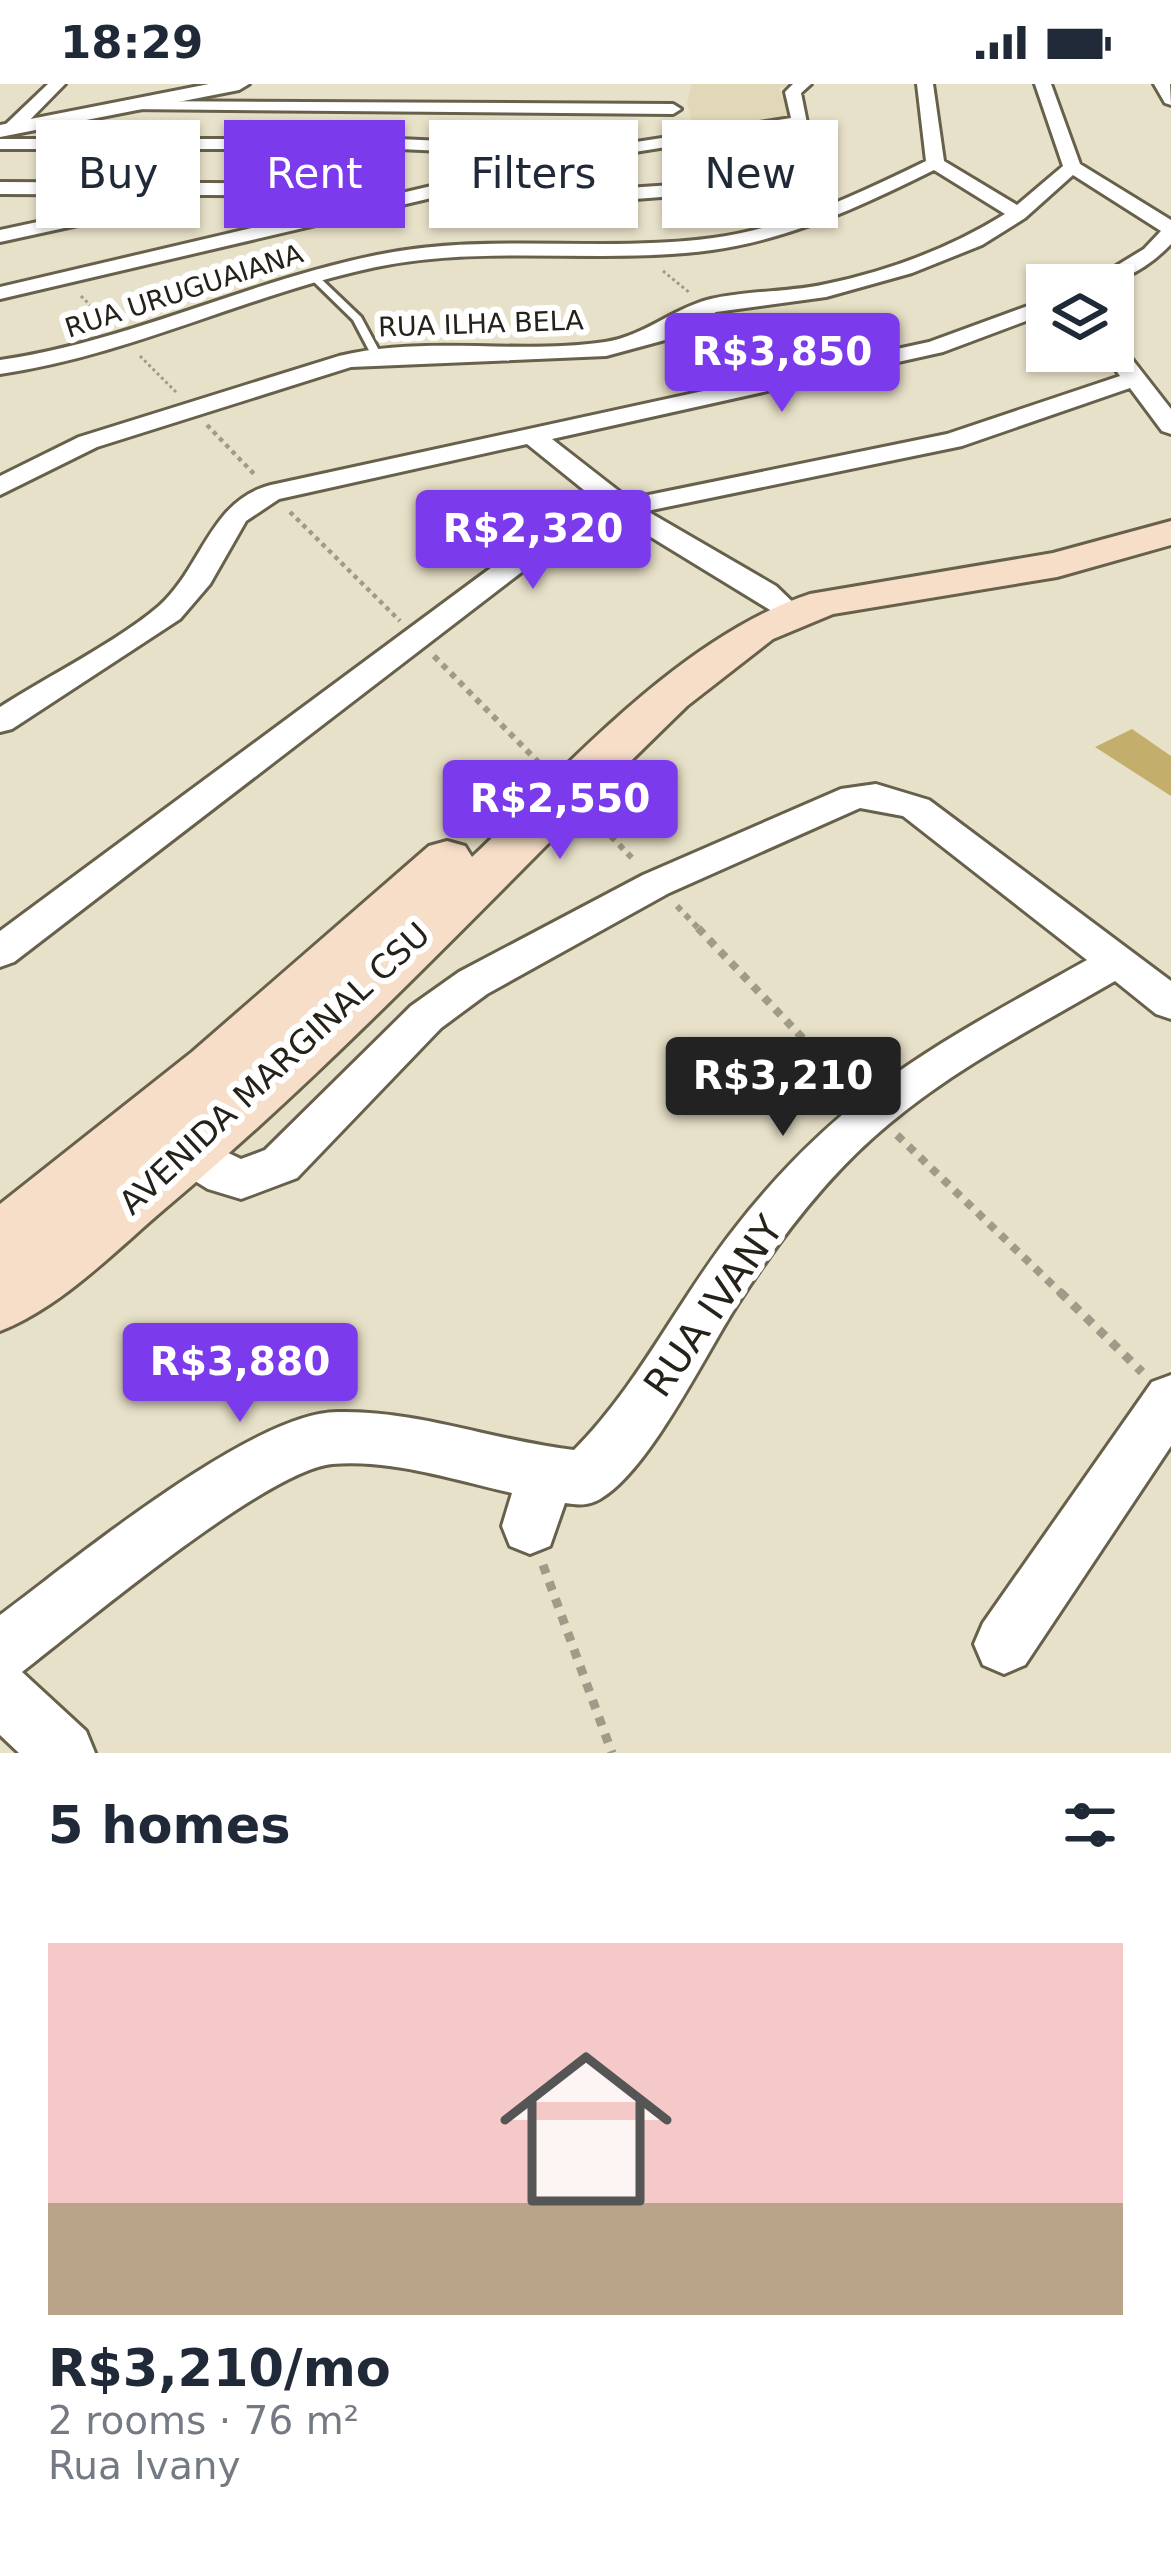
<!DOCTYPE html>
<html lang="en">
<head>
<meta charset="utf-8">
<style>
  :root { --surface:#fff; --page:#f2f2f3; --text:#1f2937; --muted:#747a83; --line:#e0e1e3; --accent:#7c3aed }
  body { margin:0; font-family:"DejaVu Sans",sans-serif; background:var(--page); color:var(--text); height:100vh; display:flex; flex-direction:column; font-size:45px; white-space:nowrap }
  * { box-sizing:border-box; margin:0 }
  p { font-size:39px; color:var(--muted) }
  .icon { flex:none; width:66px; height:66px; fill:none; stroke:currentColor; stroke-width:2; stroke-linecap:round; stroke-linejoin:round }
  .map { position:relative; height:1669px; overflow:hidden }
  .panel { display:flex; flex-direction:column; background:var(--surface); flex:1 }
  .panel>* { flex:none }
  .top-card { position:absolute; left:36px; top:36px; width:1101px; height:108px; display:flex; gap:24px }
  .tools { position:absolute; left:1026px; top:180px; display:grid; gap:24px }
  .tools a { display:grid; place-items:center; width:108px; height:108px; border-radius:0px; background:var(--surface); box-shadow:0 3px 9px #0004; font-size:60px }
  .price { position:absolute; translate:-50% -102px; padding:0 27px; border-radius:12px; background:var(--accent); color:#fff; font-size:39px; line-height:78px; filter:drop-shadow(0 3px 6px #0008) }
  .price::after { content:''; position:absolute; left:50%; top:72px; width:36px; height:27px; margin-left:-18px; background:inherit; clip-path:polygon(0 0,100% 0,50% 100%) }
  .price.current { background:#222; color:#fff }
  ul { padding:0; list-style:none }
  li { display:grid; align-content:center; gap:24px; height:636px; padding:0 48px }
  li+li { border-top:3px solid var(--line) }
  li span { display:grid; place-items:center; height:372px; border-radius:0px; color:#555 }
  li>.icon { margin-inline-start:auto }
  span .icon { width:216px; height:216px; fill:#fffc; stroke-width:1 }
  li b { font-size:51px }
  h2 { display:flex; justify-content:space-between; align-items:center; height:144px; padding:0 48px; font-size:51px }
  .tag { padding:0 42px; border-radius:0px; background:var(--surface); box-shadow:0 3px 9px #0004; font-size:42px; line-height:108px }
  .tag.current { background:var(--accent); color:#fff }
  .status { display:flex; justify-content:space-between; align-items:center; height:84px; padding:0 60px; background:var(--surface); direction:ltr }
  .status svg { height:33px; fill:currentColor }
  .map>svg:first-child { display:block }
  .built { fill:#e1d8b8 }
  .green { fill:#c3ae6b }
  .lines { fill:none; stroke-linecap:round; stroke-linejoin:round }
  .service-casing { stroke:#67614b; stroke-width:6 }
  .minor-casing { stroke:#67614b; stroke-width:6 }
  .tertiary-casing { stroke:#67614b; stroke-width:6 }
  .secondary-casing { stroke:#67614b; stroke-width:6 }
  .path-far4 { stroke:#a09a88; stroke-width:3; stroke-dasharray:3 3; stroke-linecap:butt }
  .path-far3 { stroke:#a09a88; stroke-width:4.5; stroke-dasharray:4.5 4.5; stroke-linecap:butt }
  .path-far2 { stroke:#a09a88; stroke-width:6; stroke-dasharray:6 6; stroke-linecap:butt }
  .path-far1 { stroke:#a09a88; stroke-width:8; stroke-dasharray:8 8; stroke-linecap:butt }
  .path { stroke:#a09a88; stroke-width:9; stroke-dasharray:9 9; stroke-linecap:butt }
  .service { fill:#fff; fill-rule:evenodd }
  .minor { fill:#fff; fill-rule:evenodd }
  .tertiary { fill:#fff; fill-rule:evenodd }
  .secondary { fill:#f7dec8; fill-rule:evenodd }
  .labels { text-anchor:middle; stroke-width:12; stroke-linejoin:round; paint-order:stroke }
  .far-street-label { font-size:27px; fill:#252219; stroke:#fff }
  .street-label { font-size:33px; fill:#252219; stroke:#fff }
  .near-street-label { font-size:39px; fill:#252219; stroke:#fff }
</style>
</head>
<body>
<div class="status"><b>18:29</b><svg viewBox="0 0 49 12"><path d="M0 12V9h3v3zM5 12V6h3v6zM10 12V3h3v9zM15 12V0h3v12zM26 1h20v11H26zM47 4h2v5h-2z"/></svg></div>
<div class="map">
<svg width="1171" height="1669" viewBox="0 0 1171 1669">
  <rect width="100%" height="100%" fill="#e8e1c9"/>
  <path class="built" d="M692 0H790L779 5 792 36 695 51 687 19Z
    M394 108 244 145 229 134 226 123 237 109Z"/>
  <path class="green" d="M1132 645 1171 672V712L1095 663Z"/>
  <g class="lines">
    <g class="service-casing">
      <path id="service" d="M311 191H317L361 233 382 272 381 274H373L353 236 311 195Z"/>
    </g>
    <g class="minor-casing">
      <path id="minor" d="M48 0H65L17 49H5V41Z
        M793 0H811L801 9 812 64 788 82 688 111 582 119 440 112 0 215V203L440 100 582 107 687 100 776 74 797 58 793 43 597 74 399 65H0V55H399L597 64 791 34 785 8Z
        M917 0H933L944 77 1017 121 1063 82 1035 0H1051L1080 80 1171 136V160C1148 184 1119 201 1085 201L1144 165 1161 147 1073 91 1025 134 982 161 912 189 826 213 716 228 665 256 606 272 351 283 97 363 0 411V392L79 353 339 272C425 251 518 271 605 258 644 252 671 226 707 216 745 206 787 209 826 200 889 187 950 164 1005 130L934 86C864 121 791 155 712 166 601 181 487 160 376 183 248 210 131 271 0 290V276C130 257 248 197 377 171 487 148 601 169 713 154 788 144 858 110 926 77Z
        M1154 0H1170L1171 21 1165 19Z
        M132 17 673 20 681 25 673 30 126 25V19Z
        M0 98 374 100 383 106 374 112 0 110Z
        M149 114 156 116V124L0 158V146Z
        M1047 215V229L943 268 552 355 629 415 947 350 1120 292 1102 267H1113V259L1121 261 1171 325V350L1162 347 1130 304 962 362 647 427 776 502 803 528 788 537 623 436 523 487 14 878 0 883V847L503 475 605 423 527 360 279 415 246 437 210 500 180 535 12 645 0 648V623C48 592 117 558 159 522 202 484 210 416 271 401L929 258Z
        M876 700 929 716 1171 897V935L1156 930 1115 897C1038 942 958 982 890 1039 829 1089 779 1155 737 1221 705 1271 649 1387 600 1415 588 1422 578 1421 565 1419L550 1462 530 1470 510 1462 502 1442 512 1409C454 1396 393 1375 332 1380 265 1387 83 1541 22 1588L86 1647 95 1669H19L0 1651V1531C73 1477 251 1329 337 1328 419 1326 494 1357 574 1366 639 1301 678 1216 735 1144 842 1007 939 959 1087 876L903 732 860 724 669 809 487 910 441 944 297 1094 241 1115 208 1105 174 1084 167 1070 174 1056 190 1051 241 1075 265 1066 411 922 459 888 643 791 841 705Z
        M1171 1291V1362L1025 1581 1004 1590 983 1581 974 1560 983 1539 1152 1298Z"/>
    </g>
    <g class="tertiary-casing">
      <path id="tertiary" d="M209 0H249L239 6 0 53V41Z"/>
    </g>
    <g class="secondary-casing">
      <path id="secondary" d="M1171 437V461L1057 493 833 530 773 555 687 622C514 789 352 967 168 1122 117 1165 62 1223 0 1247V1120L192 968 429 762 447 757 465 762 472 773C570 680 681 553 810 510L1053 469Z"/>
    </g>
    <path class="path-far4" d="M663 187 690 209
      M81 212 106 237
      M750 238 829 262
      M140 272 177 309"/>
    <path class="path-far3" d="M207 341 256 392
      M290 428 400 537"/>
    <path class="path-far2" d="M434 572 542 682
      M594 735 635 777
      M677 822 701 847"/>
    <path class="path-far1" d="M698 844 854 1008
      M897 1051 1063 1211"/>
    <path class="path" d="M1060 1208 1142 1288
      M543 1481 612 1669"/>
    <use href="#service" class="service"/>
    <use href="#minor" class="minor"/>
    <use href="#tertiary" class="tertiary"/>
    <use href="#secondary" class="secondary"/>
  </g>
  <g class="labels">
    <g class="far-street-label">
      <text transform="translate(184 207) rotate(-18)" y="9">RUA URUGUAIANA</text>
      <text transform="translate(481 240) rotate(-2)" y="9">RUA ILHA BELA</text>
    </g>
    <g class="street-label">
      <text transform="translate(274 984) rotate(-43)" y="12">AVENIDA MARGINAL CSU</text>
    </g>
    <g class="near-street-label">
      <text transform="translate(713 1222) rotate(-55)" y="14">RUA IVANY</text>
    </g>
  </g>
</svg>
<div class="tools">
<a><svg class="icon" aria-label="layers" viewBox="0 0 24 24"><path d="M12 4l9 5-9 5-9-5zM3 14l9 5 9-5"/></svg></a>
</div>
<b class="price" style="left:782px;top:331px">R$3,850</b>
<b class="price" style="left:533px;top:508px">R$2,320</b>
<b class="price" style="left:560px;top:778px">R$2,550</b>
<b class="price current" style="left:783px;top:1055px">R$3,210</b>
<b class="price" style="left:240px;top:1341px">R$3,880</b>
<div class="top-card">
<a class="tag">Buy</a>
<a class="tag current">Rent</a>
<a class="tag">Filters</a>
<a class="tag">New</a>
</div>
</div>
<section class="panel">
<h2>5 homes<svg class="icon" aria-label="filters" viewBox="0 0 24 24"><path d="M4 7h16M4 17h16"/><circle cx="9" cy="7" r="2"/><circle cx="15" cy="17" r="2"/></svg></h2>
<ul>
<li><span style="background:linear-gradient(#f6c9c9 70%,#b9a48a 0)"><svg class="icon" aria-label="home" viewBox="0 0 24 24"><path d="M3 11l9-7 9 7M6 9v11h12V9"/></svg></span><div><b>R$3,210/mo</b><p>2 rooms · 76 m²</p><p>Rua Ivany</p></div></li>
</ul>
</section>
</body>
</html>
